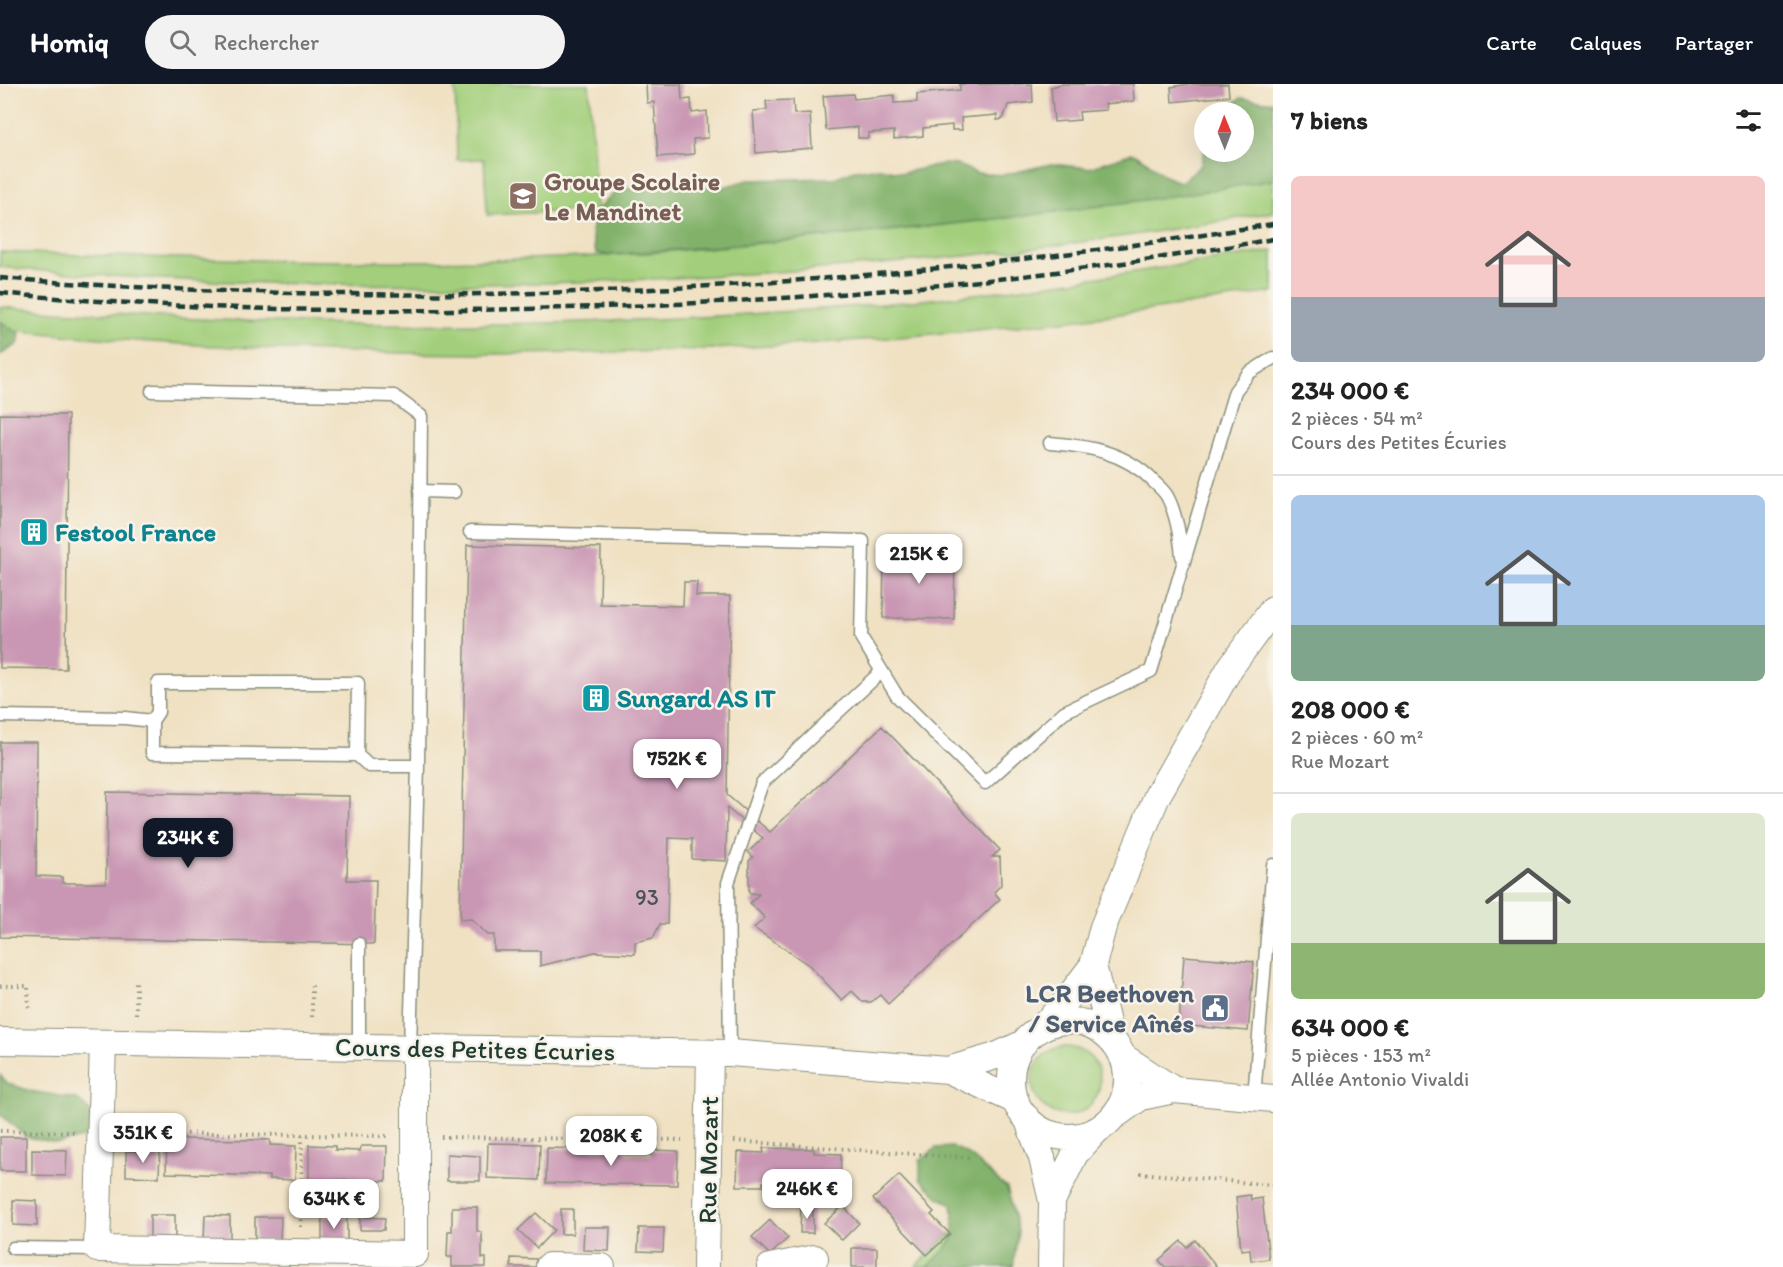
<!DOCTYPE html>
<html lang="fr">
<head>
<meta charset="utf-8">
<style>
  :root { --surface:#fff; --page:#f2f2f2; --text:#222; --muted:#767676; --line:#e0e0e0; --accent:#111827 }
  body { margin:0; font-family:Itim,sans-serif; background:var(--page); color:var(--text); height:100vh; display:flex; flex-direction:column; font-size:22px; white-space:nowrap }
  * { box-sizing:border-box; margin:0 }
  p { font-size:20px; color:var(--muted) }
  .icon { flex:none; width:33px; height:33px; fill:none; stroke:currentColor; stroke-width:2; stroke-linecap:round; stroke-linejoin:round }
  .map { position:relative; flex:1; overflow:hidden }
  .panel { display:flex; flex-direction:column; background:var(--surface); width:510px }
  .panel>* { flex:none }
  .needle { width:39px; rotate:359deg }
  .tools { position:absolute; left:1194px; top:18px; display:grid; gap:12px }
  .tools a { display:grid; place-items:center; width:60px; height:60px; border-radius:50%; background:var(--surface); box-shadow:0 6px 24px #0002; font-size:30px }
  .price { position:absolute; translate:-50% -51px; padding:0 14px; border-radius:12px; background:#fff; color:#222; font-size:20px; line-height:39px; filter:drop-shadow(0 2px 3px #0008) }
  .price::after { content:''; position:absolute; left:50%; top:36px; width:18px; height:14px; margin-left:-9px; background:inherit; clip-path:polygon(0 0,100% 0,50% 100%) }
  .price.current { background:var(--accent); color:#fff }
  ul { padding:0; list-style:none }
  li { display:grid; align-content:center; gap:12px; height:318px; padding:0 18px }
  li+li { border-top:2px solid var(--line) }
  li span { display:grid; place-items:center; height:186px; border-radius:9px; color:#555 }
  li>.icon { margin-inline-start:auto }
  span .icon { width:108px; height:108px; fill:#fffc; stroke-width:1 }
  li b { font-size:26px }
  h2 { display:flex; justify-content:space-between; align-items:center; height:72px; padding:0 18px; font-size:26px }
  header { display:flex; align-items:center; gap:36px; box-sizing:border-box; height:84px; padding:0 30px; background:var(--accent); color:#fff }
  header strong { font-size:28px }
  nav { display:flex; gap:33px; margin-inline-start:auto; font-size:21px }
  .search { width:420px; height:54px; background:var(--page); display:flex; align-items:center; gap:15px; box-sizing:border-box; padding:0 21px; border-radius:33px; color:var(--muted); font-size:22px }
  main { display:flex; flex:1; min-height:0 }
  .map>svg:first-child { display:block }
  .green { fill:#a3cf7b; stroke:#618658; stroke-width:1.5 }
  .forest { fill:#82b26b; stroke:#507850; stroke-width:1.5 }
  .building { fill:#c996b4 }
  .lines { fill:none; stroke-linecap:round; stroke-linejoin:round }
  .service-casing { stroke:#888f7c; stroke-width:15 }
  .minor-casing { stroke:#888f7c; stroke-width:28 }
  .path { stroke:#888f7c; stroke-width:4; stroke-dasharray:1.5 4.5; stroke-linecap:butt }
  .service { stroke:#fff; stroke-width:12 }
  .minor { stroke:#fff; stroke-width:26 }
  .rail { stroke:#1f3d34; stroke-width:4.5; stroke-dasharray:9 4.5; stroke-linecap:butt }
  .labels { text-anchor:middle; stroke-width:5; stroke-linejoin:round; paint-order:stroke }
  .number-label { font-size:22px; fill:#4a5354 }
  .education-label { font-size:26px; font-weight:bold; fill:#785e54; stroke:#f7f3e8; text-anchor:start }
  .culture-label { font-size:26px; font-weight:bold; fill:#0d838f; stroke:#f7f3e8; text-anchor:start }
  .service-label { font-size:26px; font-weight:bold; fill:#4e5e75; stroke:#f7f3e8; text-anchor:end }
  .street-label { font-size:26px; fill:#1f3d34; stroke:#f7f3e8 }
</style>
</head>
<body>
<header>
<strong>Homiq</strong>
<div class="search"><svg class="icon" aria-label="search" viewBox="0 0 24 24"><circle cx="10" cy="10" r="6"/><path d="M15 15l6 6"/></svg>Rechercher</div>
<nav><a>Carte</a><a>Calques</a><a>Partager</a></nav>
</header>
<main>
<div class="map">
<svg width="1273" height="1183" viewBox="0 0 1273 1183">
  <rect width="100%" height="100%" fill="#f7f3e8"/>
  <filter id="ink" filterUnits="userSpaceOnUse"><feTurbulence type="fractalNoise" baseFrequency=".0167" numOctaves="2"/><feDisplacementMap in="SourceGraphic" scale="12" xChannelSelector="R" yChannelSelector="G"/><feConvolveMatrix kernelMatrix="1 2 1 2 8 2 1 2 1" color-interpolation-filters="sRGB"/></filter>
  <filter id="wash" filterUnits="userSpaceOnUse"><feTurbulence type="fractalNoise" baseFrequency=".008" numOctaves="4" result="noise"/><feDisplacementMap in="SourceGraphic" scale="24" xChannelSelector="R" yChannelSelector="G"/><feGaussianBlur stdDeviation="1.35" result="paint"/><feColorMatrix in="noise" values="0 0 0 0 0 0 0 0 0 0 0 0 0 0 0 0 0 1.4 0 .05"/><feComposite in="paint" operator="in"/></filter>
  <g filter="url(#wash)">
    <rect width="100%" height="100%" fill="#f0e1c3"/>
    <path class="green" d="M455 0H589L597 126 487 131 484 75 457 76Z
      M1273 96V128C1034 172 788 192 545 199 364 203 181 201 0 183V168C186 175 372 181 558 174 627 172 695 165 763 159 934 144 1104 124 1273 96Z
      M1273 167V208C853 275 423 288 0 245V223C43 227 85 228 128 231 367 247 608 242 847 223 989 212 1131 188 1273 167Z
      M1032 997a34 34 0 1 1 68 0a34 34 0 1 1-68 0Z
      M950 1150 953 1157 928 1183H915Z"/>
    <path class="forest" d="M1241 14 1273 18V96C1053 133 831 154 609 171L596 169 591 147 597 126 611 112 640 99 681 97 698 103H724L748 96 834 94 855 86 880 84 902 89 942 80 958 81 976 89 1003 91 1051 80 1089 84 1132 69C1151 75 1158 94 1181 98L1201 81 1204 67 1244 68V28H1222Z
      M0 237 20 250 18 260 0 271Z
      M0 991 7 999 30 1007 77 1015 92 1029 88 1053 58 1059 26 1053 0 1030Z
      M952 1063C975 1070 987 1090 1007 1104L1018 1147 1013 1183H928C954 1157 956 1158 952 1120L938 1113 920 1095V1076L936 1064Z"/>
    <g id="blocks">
      <path class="building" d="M646 0H681L682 16 691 15 692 29 707 27 708 54 693 55 694 70 658 73 654 18 647 19Z
        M960 0H1032L1033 18 1008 21 1003 35 997 36V31L961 34 962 46H952V41L923 44V52L894 55V47L868 49V54H858V43L826 46 823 12 853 10 854 15 894 11V19L917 18V10L960 6Z
        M1062 0H1133L1134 17 1105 20 1106 26 1079 28 1080 36 1054 38 1051 3Z
        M1189 0H1228L1229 12 1172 18 1171 3Z
        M793 16 794 30 810 29 812 64 756 69 753 27 767 26 766 17Z
        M0 330 68 331 66 585 0 584Z
        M467 461 601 464 600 520 683 522 684 498H697L696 512H730L727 711 770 748 882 642 1000 766 992 773H1000L1001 801 994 808 1000 815 888 920 880 911 871 918H863L852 907 842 916 810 882 754 844 765 834 750 819 759 810 749 809V777L753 773 748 768 763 754 727 724 726 777 692 775V755L669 754 667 840H660L653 854 635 858V870L595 868 540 882V867H494V851H488L471 835 460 836Z
        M884 467 955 468 954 535 883 534Z
        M0 658H37L36 792 62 793V799H106L107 708 349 712 347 796H376L374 860 0 853Z
        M1184 872 1254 878 1248 947 1179 941Z
        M0 1053H26V1087H0Z
        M167 1055 270 1056V1061L296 1062 295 1096 269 1095V1092L166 1089Z
        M488 1059 540 1060 539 1096 487 1094Z
        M309 1061 335 1062V1066L360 1067 361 1062H387L386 1097 309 1095Z
        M547 1064 626 1066V1070L651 1071 652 1066 678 1067 677 1101 546 1099Z
        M763 1064 814 1065V1069L841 1070 840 1104 814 1103V1099L763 1098V1102H737L738 1068 764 1069Z
        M32 1065 67 1066 66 1092 32 1091Z
        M126 1067H160L159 1093 126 1092Z
        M447 1070 480 1072V1097H447Z
        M899 1091 934 1128 931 1131 950 1150 927 1171 873 1115Z
        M1250 1111 1251 1116 1262 1114 1269 1175 1251 1177 1250 1165 1241 1166 1236 1113Z
        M13 1116 37 1117V1142L13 1141Z
        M843 1122 859 1139 842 1156 824 1139Z
        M452 1123H477V1147L482 1148V1174H486V1183H452V1173H447L448 1147H452Z
        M801 1123 813 1124V1149H800Z
        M561 1125H573V1150H561Z
        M536 1129 554 1146 537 1164 518 1146Z
        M150 1131H175V1155H150Z
        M205 1131 230 1132V1156H204Z
        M255 1133H281L280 1157 255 1156Z
        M322 1133 347 1134V1158L322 1157Z
        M360 1133 385 1134 384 1146H360Z
        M770 1136 788 1154 770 1171 752 1153Z
        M584 1143H610L609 1167 583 1166Z
        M639 1144H664L663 1168 638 1167Z
        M1195 1156 1217 1183H1165L1159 1176 1181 1157 1187 1163Z
        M852 1164H877V1183H852Z
        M511 1174 536 1175V1183H511Z"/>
    </g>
  </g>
  <g filter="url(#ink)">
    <use href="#blocks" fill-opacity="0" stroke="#888f7c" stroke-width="1.5"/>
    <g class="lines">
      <g class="service-casing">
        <path id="service" d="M152 307 394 312 421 332 418 682 410 964
          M1050 359C1088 362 1125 368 1153 397 1158 402 1165 407 1168 414 1177 432 1180 452 1182 472
          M420 407 454 408
          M470 448 863 457 861 553 897 612 985 699 1064 628 1151 587 1235 307 1249 289 1273 274
          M158 599H358L357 671 152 669V637L158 628Z
          M0 632 125 634 152 637
          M357 671 369 682H418
          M359 963V860
          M730 969 728 799 762 699 882 587
          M1254 1013 1273 781
          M13 1164 97 1165"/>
      </g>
      <g class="minor-casing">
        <path id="minor" d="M1093 881 1111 955
          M1011 995a58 58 0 1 1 116 0a58 58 0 1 1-116 0Z
          M1039 946 1062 922 1093 881 1103 843 1157 712 1230 584 1273 525
          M0 957 730 969 948 986 996 972 1024 959
          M103 959 97 1165 415 1170V964
          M1122 972 1174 1006
          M948 986 1016 1017
          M1116 1031 1141 1013 1174 1006 1273 1015
          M1027 1034 1042 1074 1052 1117 1051 1183
          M1052 1117 1075 1070 1097 1046
          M549 1182 602 1183
          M706 1183 710 969
          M770 1183 815 1174"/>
      </g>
      <path class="path" d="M0 902H28L29 928
        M136 930V897
        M312 933V901
        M0 1047 74 1048
        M127 1049 389 1052
        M441 1053 682 1056
        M734 1057 972 1074
        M1140 1089 1273 1101
        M301 1143 302 1051"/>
      <use href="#service" class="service"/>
      <use href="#minor" class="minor"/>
      <path class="rail" d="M0 194C425 228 852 209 1273 140
        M0 209C188 227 376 229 564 224 802 218 1039 197 1273 155"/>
    </g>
  </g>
  <defs>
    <g id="school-square" transform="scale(1.5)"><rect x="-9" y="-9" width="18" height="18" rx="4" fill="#8d6e63" stroke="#f7f3e8"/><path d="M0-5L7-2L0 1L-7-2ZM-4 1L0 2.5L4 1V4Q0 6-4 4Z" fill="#fff"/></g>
    <g id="building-square" transform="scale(1.5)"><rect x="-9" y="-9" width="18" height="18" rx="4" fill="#0f9aa8" stroke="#f7f3e8"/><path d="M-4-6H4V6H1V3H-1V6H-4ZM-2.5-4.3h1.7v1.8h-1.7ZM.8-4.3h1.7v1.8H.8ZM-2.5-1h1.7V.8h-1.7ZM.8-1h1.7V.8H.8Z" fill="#fff"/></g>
    <g id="civic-square" transform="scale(1.5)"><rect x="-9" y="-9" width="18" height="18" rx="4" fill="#5c6f8a" stroke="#f7f3e8"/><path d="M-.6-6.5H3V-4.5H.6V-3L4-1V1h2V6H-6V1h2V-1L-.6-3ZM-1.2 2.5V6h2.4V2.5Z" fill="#fff"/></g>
  </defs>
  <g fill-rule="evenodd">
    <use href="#school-square" x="523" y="112"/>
    <use href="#building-square" x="34" y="448"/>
    <use href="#building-square" x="596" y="614"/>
    <use href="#civic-square" x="1215" y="924"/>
  </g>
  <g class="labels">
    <g class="number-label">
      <text x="647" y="821">93</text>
    </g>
    <g class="education-label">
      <text x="544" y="106">Groupe Scolaire<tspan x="544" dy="30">Le Mandinet</tspan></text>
    </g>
    <g class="culture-label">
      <text x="55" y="457">Festool France</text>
      <text x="617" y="623">Sungard AS IT</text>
    </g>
    <g class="service-label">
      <text x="1194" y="918">LCR Beethoven<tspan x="1194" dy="30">/ Service Aînés</tspan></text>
    </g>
    <g class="street-label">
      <text transform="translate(475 965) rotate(1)" y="9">Cours des Petites Écuries</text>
      <text transform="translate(708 1076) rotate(-89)" y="9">Rue Mozart</text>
    </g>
  </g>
</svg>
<div class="tools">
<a><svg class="needle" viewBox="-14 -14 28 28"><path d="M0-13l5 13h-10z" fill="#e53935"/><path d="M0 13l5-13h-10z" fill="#767676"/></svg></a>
</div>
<b class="price" style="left:919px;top:501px">215K €</b>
<b class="price" style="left:677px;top:706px">752K €</b>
<b class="price current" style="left:188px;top:785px">234K €</b>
<b class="price" style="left:143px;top:1080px">351K €</b>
<b class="price" style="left:611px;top:1083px">208K €</b>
<b class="price" style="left:807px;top:1136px">246K €</b>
<b class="price" style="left:334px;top:1146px">634K €</b>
</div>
<section class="panel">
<h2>7 biens<svg class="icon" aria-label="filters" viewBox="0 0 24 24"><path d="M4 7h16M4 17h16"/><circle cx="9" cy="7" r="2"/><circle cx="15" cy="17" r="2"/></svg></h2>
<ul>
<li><span style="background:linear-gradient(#f6c9c9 65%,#9aa5b1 0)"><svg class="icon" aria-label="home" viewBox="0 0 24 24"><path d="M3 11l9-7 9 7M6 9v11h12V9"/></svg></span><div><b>234 000 €</b><p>2 pièces · 54 m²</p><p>Cours des Petites Écuries</p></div></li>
<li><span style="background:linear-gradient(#a9c7e8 70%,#7fa58c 0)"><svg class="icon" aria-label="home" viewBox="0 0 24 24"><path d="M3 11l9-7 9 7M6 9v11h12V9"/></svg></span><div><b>208 000 €</b><p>2 pièces · 60 m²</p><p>Rue Mozart</p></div></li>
<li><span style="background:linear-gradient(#dfe7d0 70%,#8fb573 0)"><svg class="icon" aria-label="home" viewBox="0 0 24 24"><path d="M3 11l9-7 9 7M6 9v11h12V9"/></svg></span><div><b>634 000 €</b><p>5 pièces · 153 m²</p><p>Allée Antonio Vivaldi</p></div></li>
</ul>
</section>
</main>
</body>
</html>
